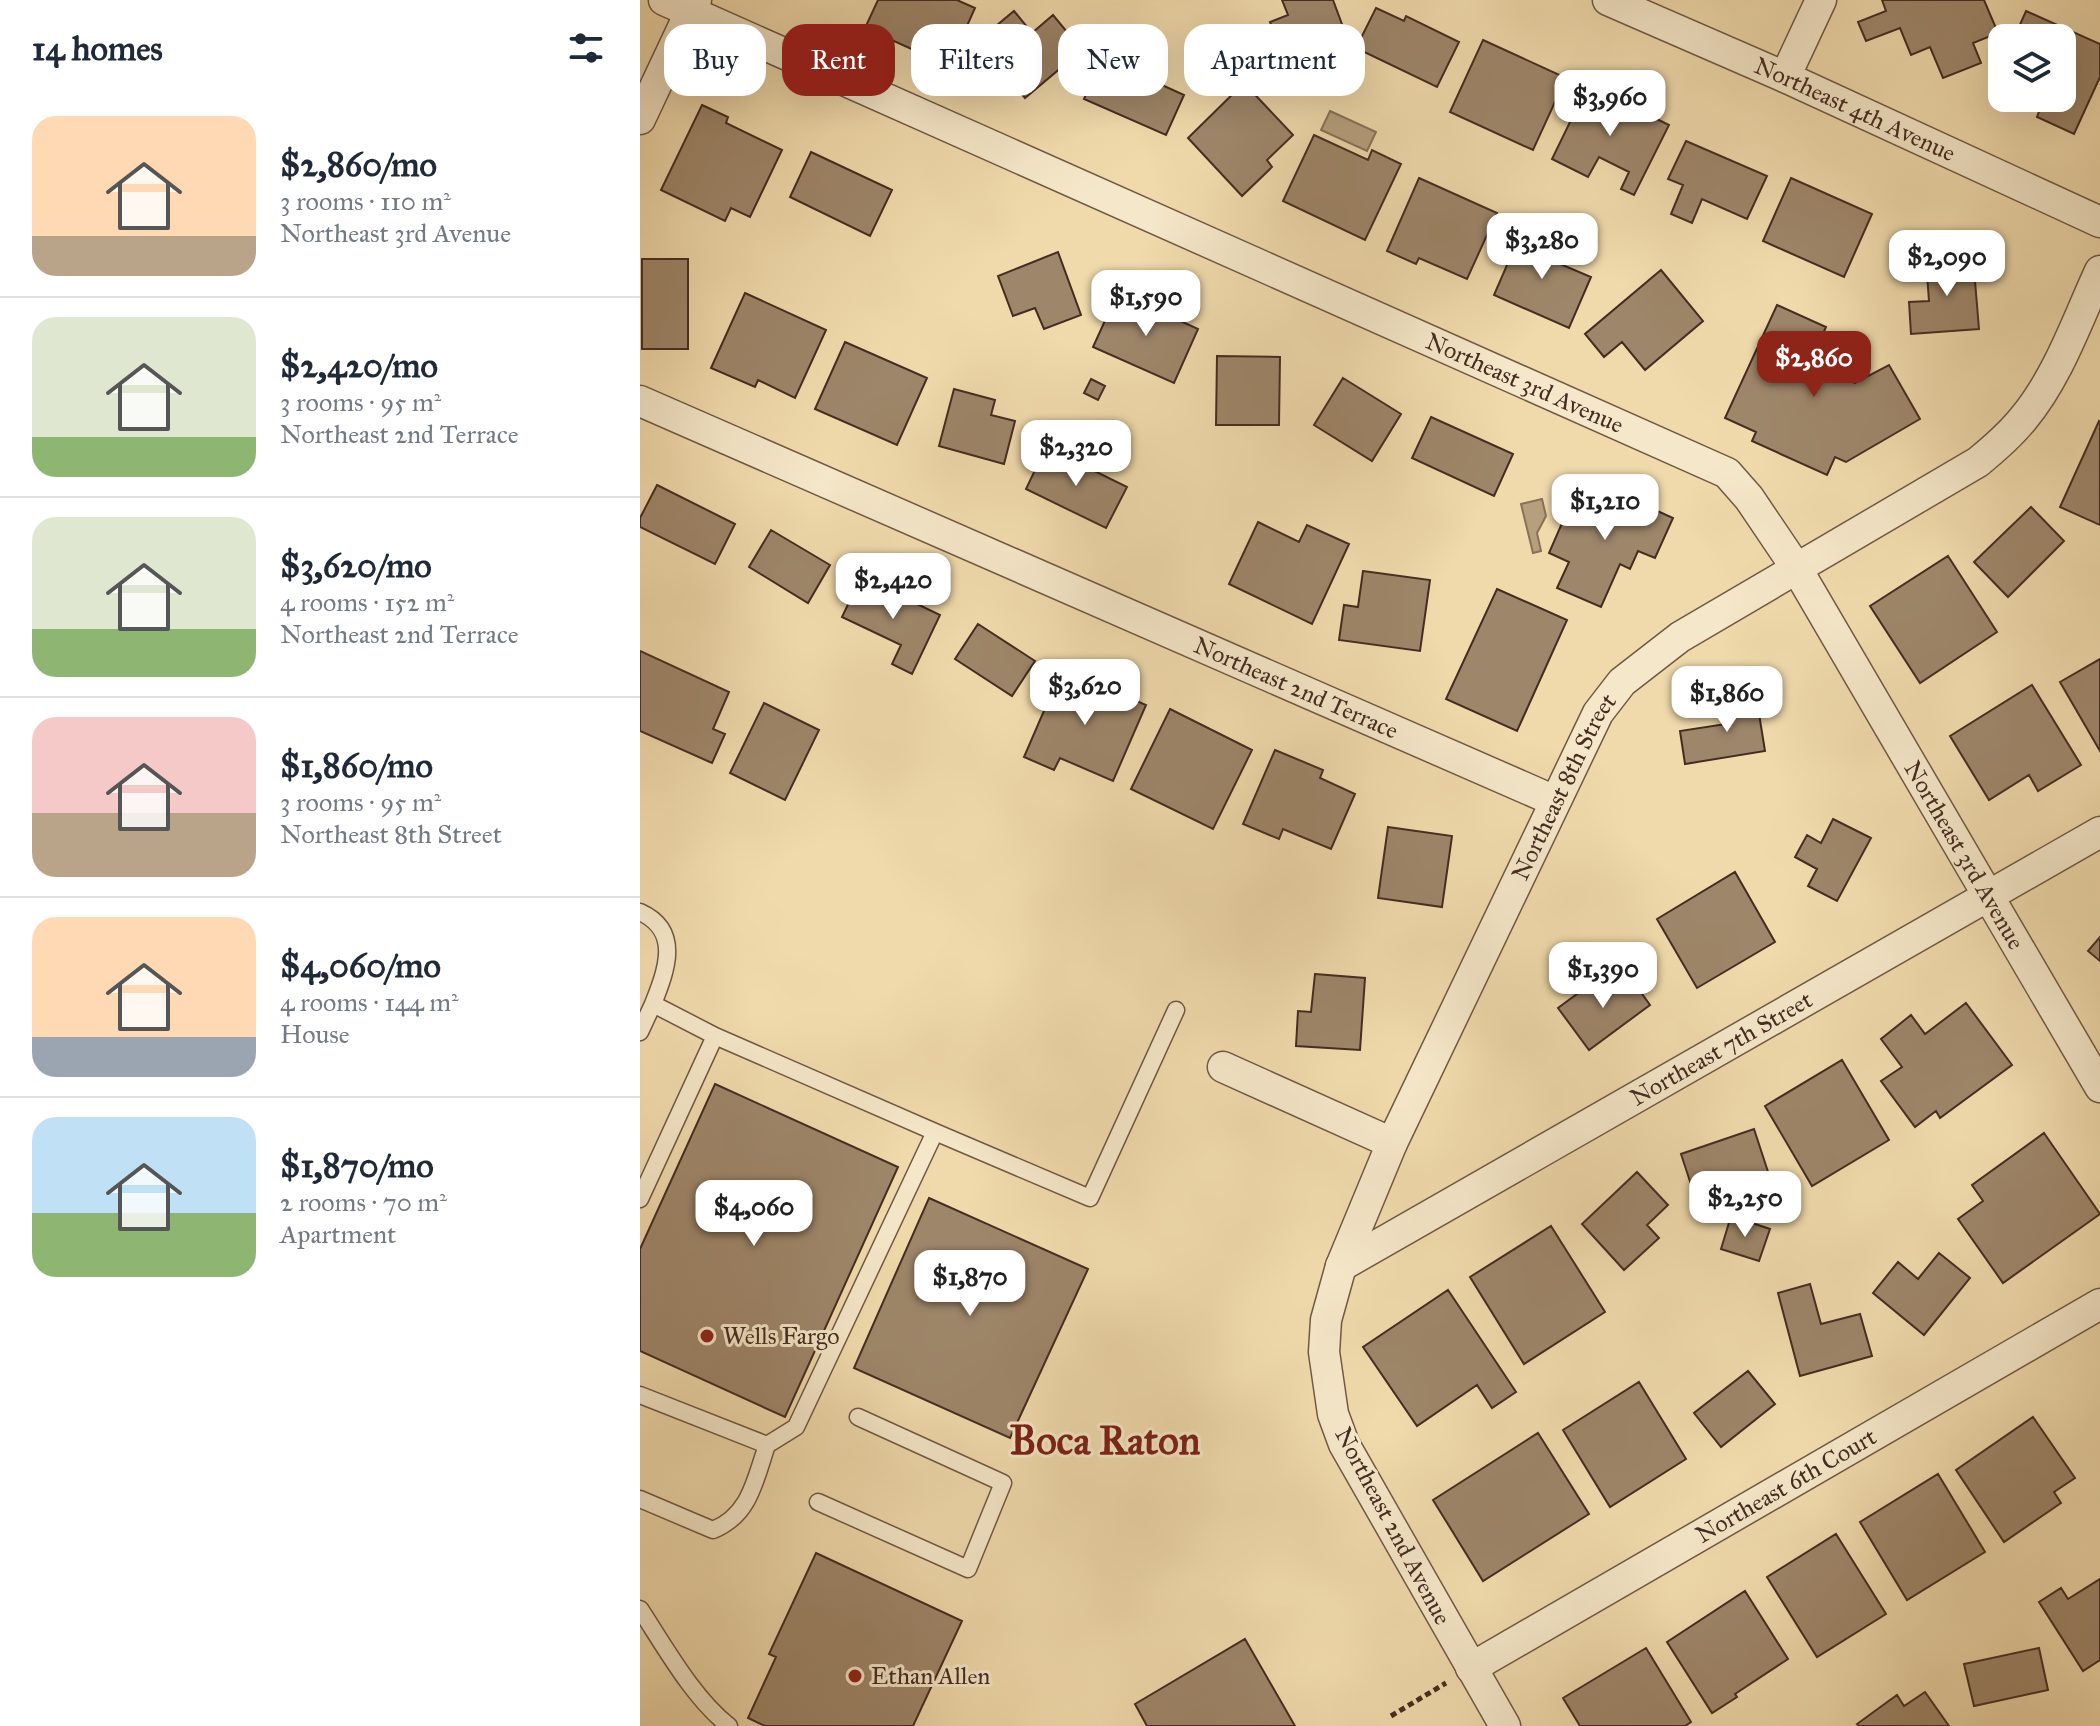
<!DOCTYPE html>
<html lang="en">
<head>
<meta charset="utf-8">
<style>
  :root { --surface:#fff; --page:#f6f6f7; --text:#1f2937; --muted:#747a83; --line:#e0e1e3; --accent:#8f2418 }
  body { margin:0; font-family:"IM FELL Great Primer",serif; background:var(--page); color:var(--text); height:100vh; display:flex; flex-direction:column; font-size:30px; white-space:nowrap }
  * { box-sizing:border-box; margin:0 }
  p { font-size:26px; color:var(--muted) }
  .icon { flex:none; width:44px; height:44px; fill:none; stroke:currentColor; stroke-width:2; stroke-linecap:round; stroke-linejoin:round }
  .map { position:relative; flex:1; overflow:hidden }
  .sheet { display:flex; flex-direction:column; background:var(--surface); width:640px }
  .sheet>* { flex:none }
  .guide { position:absolute; left:24px; top:24px; width:760px; height:72px; display:flex; gap:16px }
  .fabs { position:absolute; left:1348px; top:24px; display:grid; gap:16px }
  .fabs a { display:grid; place-items:center; width:88px; height:88px; border-radius:16px; background:var(--surface); box-shadow:0 8px 32px #0002; font-size:40px }
  .price { position:absolute; translate:-50% -68px; padding:0 18px; border-radius:16px; background:#fff; color:#222; font-size:26px; line-height:52px; filter:drop-shadow(0 2px 4px #0008) }
  .price::after { content:''; position:absolute; left:50%; top:48px; width:24px; height:18px; margin-left:-12px; background:inherit; clip-path:polygon(0 0,100% 0,50% 100%) }
  .price.selected { background:var(--accent); color:#fff }
  ul { padding:0; list-style:none }
  li { display:flex; align-items:center; gap:24px; height:200px; padding:0 32px }
  li+li { border-top:2px solid var(--line) }
  li span { display:grid; place-items:center; flex:none; width:224px; height:160px; border-radius:24px; color:#555 }
  li>.icon { margin-inline-start:auto }
  span .icon { width:96px; height:96px; fill:#fffc; stroke-width:1 }
  li b { font-size:34px }
  h2 { display:flex; justify-content:space-between; align-items:center; height:96px; padding:0 32px; font-size:34px }
  .chip { padding:0 28px; border-radius:24px; background:var(--surface); box-shadow:0 8px 32px #0002; font-size:28px; line-height:72px }
  .chip.selected { background:var(--accent); color:#fff }
  main { display:flex; flex:1; min-height:0 }
  .map>svg:first-child { display:block }
  .water { fill:#b69f7d; stroke:#897159; stroke-width:2 }
  .building { fill:#9e866a; stroke:#452c22; stroke-width:2 }
  .lines { fill:none; stroke-linecap:round; stroke-linejoin:round }
  .lane-casing { stroke:#705844; stroke-width:19 }
  .street-casing { stroke:#705844; stroke-width:33 }
  .path { stroke:#452c22; stroke-width:5; stroke-dasharray:6 4; stroke-linecap:butt }
  .lane { stroke:#f5e7c9; stroke-width:16 }
  .street { stroke:#f5e7c9; stroke-width:30 }
  .poi-dot { fill:#8f2418; stroke:#f5e7c9; stroke-width:3 }
  .labels { text-anchor:middle; stroke-width:6; stroke-linejoin:round; paint-order:stroke }
  .street-label { font-size:24px; fill:#452c22; stroke:#f5e7c9 }
  .poi-label { font-size:24px; fill:#452c22; stroke:#f5e7c9; text-anchor:start }
  .town-label { font-size:40px; font-weight:bold; fill:#7a1f14; stroke:#f5e7c9 }
</style>
</head>
<body>
<main>
<section class="sheet">
<h2>14 homes<svg class="icon" aria-label="filters" viewBox="0 0 24 24"><path d="M4 7h16M4 17h16"/><circle cx="9" cy="7" r="2"/><circle cx="15" cy="17" r="2"/></svg></h2>
<ul>
<li><span style="background:linear-gradient(#ffd9b3 75%,#b9a48a 0)"><svg class="icon" aria-label="home" viewBox="0 0 24 24"><path d="M3 11l9-7 9 7M6 9v11h12V9"/></svg></span><div><b>$2,860/mo</b><p>3 rooms · 110 m²</p><p>Northeast 3rd Avenue</p></div></li>
<li><span style="background:linear-gradient(#dfe7d0 75%,#8fb573 0)"><svg class="icon" aria-label="home" viewBox="0 0 24 24"><path d="M3 11l9-7 9 7M6 9v11h12V9"/></svg></span><div><b>$2,420/mo</b><p>3 rooms · 95 m²</p><p>Northeast 2nd Terrace</p></div></li>
<li><span style="background:linear-gradient(#dfe7d0 70%,#8fb573 0)"><svg class="icon" aria-label="home" viewBox="0 0 24 24"><path d="M3 11l9-7 9 7M6 9v11h12V9"/></svg></span><div><b>$3,620/mo</b><p>4 rooms · 152 m²</p><p>Northeast 2nd Terrace</p></div></li>
<li><span style="background:linear-gradient(#f6c9c9 60%,#b9a48a 0)"><svg class="icon" aria-label="home" viewBox="0 0 24 24"><path d="M3 11l9-7 9 7M6 9v11h12V9"/></svg></span><div><b>$1,860/mo</b><p>3 rooms · 95 m²</p><p>Northeast 8th Street</p></div></li>
<li><span style="background:linear-gradient(#ffd9b3 75%,#9aa5b1 0)"><svg class="icon" aria-label="home" viewBox="0 0 24 24"><path d="M3 11l9-7 9 7M6 9v11h12V9"/></svg></span><div><b>$4,060/mo</b><p>4 rooms · 144 m²</p><p>House</p></div></li>
<li><span style="background:linear-gradient(#bfe0f5 60%,#8fb573 0)"><svg class="icon" aria-label="home" viewBox="0 0 24 24"><path d="M3 11l9-7 9 7M6 9v11h12V9"/></svg></span><div><b>$1,870/mo</b><p>2 rooms · 70 m²</p><p>Apartment</p></div></li>
</ul>
</section>
<div class="map">
<svg width="1460" height="1726" viewBox="0 0 1460 1726">
  <rect width="100%" height="100%" fill="#f0daac"/>
  <filter id="stains"><feTurbulence type="fractalNoise" baseFrequency=".0025" numOctaves="4"/><feColorMatrix values="0 0 0 0 .2 0 0 0 0 .09 0 0 0 0 .02 0 0 0 .5 -.17"/></filter>
  <radialGradient id="worn" r=".72"><stop offset=".6" stop-color="#630" stop-opacity="0"/><stop offset="1" stop-color="#630" stop-opacity=".3"/></radialGradient>
  <path class="water" d="M690 111 736 132 727 151 681 130Z
    M902 499 906 516 897 533 901 551 893 553 881 504Z"/>
  <path class="building" d="M238 0H317L335 8 309 66 225 28Z
    M642 0H693L703 27 642 51 630 22 648 15Z
    M1242 0H1344L1358 33 1333 43 1341 63 1303 78 1290 47 1271 55 1260 28 1226 41 1218 22 1246 11Z
    M736 8 764 21 766 16 819 42 797 87 716 48Z
    M374 11 392 33 413 15 442 50 385 98 338 41Z
    M1386 11 1460 44V77L1434 134 1397 117 1404 98H1422V38H1374Z
    M843 40 926 78 893 150 810 112Z
    M467 46 506 63 500 75 544 95 526 135 444 99Z
    M1362 65V95L1351 90Z
    M604 83 653 135 627 160 632 167 602 196 548 138Z
    M948 85 1029 125 994 195 981 189 989 172 959 157 948 177 912 159Z
    M62 105 88 117 86 123 142 150 110 217 91 208 85 221 21 190Z
    M674 135 728 160 732 150 761 164 725 240 643 201Z
    M1046 141 1127 176 1107 219 1062 199 1052 223 1031 214 1043 185 1028 179Z
    M171 152 252 190 230 236 150 197Z
    M779 178 857 213 827 279 779 258 776 264 747 251Z
    M1151 178 1232 214 1204 277 1123 241Z
    M884 226 914 239 906 258 951 277 929 328 854 295Z
    M418 252 441 315 404 329 395 308 373 316 358 276Z
    M1333 257 1339 329 1271 334 1269 302 1289 301 1286 260Z
    M2 259H48V349H2Z
    M1021 270 1063 321 1005 370 982 342 964 357 945 334Z
    M478 292 558 329 534 383 453 347Z
    M105 293 186 330 155 398 118 380 115 387 71 368Z
    M1137 305 1186 327 1170 363 1215 383 1249 365 1280 419 1206 462 1195 457 1187 475 1112 441 1116 432 1085 418Z
    M205 342 287 378 257 445 175 409Z
    M577 356 640 357 639 425H576Z
    M703 378 761 414 732 461 674 425Z
    M451 379 465 386 458 400 444 393Z
    M314 389 355 400 351 415 375 421 364 464 299 446Z
    M791 417 873 454 854 496 772 458Z
    M1459 421 1460 422V525L1420 507Z
    M406 447 487 487 466 528 386 489Z
    M17 485 95 524 75 564 0 527V518Z
    M962 486 1033 518 1015 558 998 551 990 569 980 564 961 607 917 588 929 562 909 553 933 498 953 507Z
    M1391 507 1424 541 1368 597 1334 562Z
    M618 522 659 542 667 525 709 544 672 624 589 584Z
    M131 530 190 565 168 603 109 567Z
    M1308 556 1357 632 1280 683 1230 606Z
    M723 571 790 580 780 651 699 640 704 605 718 607Z
    M221 577 300 615 272 674 252 664 261 645 202 617Z
    M857 589 927 620 877 731 806 699Z
    M338 624 395 661 372 696 315 659Z
    M0 651 89 692 73 729 85 734 72 763 0 731Z
    M1460 659V751L1420 682Z
    M422 669 506 705 473 781 420 758 414 770 384 757Z
    M1392 685 1441 765 1398 791 1389 775 1349 800 1310 736Z
    M1116 695 1125 751 1045 764 1040 731 1086 724 1082 701Z
    M124 703 179 730 145 800 90 773Z
    M530 709 612 750 573 829 491 789Z
    M635 750 683 770 680 778 715 794 691 849 643 829 639 839 603 824Z
    M1193 819 1231 838 1197 901 1168 886 1177 869 1155 857 1167 835 1181 843Z
    M748 827 812 836 802 907 738 898Z
    M1095 872 1135 942 1057 988 1017 919Z
    M1460 937V961L1448 951Z
    M675 974 725 978 720 1050 656 1046 658 1011 671 1012Z
    M988 974 1010 1005 949 1050 918 1008 956 980 964 992Z
    M1326 1003 1372 1065 1300 1118 1296 1111 1275 1127 1241 1081 1262 1067 1241 1039 1271 1015 1285 1034Z
    M1202 1060 1249 1140 1172 1186 1125 1106Z
    M75 1084 258 1167 145 1417 0 1351V1249Z
    M1114 1129 1134 1190 1061 1215 1041 1154Z
    M1404 1133 1460 1214 1363 1283 1318 1219 1343 1201 1332 1185Z
    M997 1172 1028 1205 1007 1225 1019 1238 984 1270 942 1224Z
    M289 1198 448 1269 370 1438 214 1368Z
    M1091 1216 1130 1229 1119 1261 1081 1249Z
    M911 1226 965 1312 884 1364 830 1277Z
    M1299 1253 1330 1278 1284 1335 1233 1293 1258 1262 1278 1279Z
    M1170 1284 1181 1324 1220 1314 1232 1356 1160 1376 1138 1293Z
    M808 1290 876 1392 852 1408 837 1385 777 1426 723 1347Z
    M1108 1371 1135 1404 1081 1447 1054 1413Z
    M999 1382 1046 1459 970 1507 923 1430Z
    M1393 1417 1435 1478 1414 1492 1421 1503 1364 1542 1316 1470Z
    M898 1433 949 1514 843 1581 793 1500Z
    M1298 1474 1345 1552 1267 1600 1220 1522Z
    M1196 1534 1246 1614 1177 1657 1127 1577Z
    M176 1553 322 1621 273 1726H125L108 1718 136 1657 129 1654Z
    M1460 1579V1660L1443 1671 1399 1602 1421 1588 1428 1599Z
    M1105 1591 1148 1659 1095 1694 1097 1697 1072 1713 1027 1642Z
    M605 1639 655 1726H507L495 1704Z
    M1006 1648 1051 1722 1045 1726H940L923 1698Z
    M1399 1648 1408 1690 1334 1706 1324 1664Z
    M1285 1692 1309 1726H1219L1217 1724 1257 1695 1264 1706Z"/>
  <g class="lines">
    <g class="lane-casing">
      <path id="lane" d="M0 912C42 931 26 971 13 1004L75 1036 295 1132 156 1427 127 1445
        M0 1032 13 1004
        M295 1132 450 1198 536 1010
        M0 1199 75 1036
        M0 1395 127 1445C115 1480 110 1515 73 1530L0 1499
        M178 1502 328 1569 363 1483 218 1417
        M0 1609C25 1647 53 1698 89 1726"/>
    </g>
    <g class="street-casing">
      <g id="street">
        <path id="s1" d="M24 0 1087 473 1109 498 1157 569 1460 1087"/>
        <path id="s2" d="M968 0 1145 77 1460 222"/>
        <path d="M1145 77 1181 0"/>
        <path d="M0 119 56 0"/>
        <path id="s3" d="M0 401 915 801"/>
        <path d="M583 1067 752 1143"/>
        <path id="s4" d="M701 1266 1460 832"/>
        <path id="s5" d="M831 1668 1460 1304"/>
        <path id="s6" d="M865 1726 704 1444 693 1414 684 1352 686 1320 701 1266 752 1143 958 713 982 682 1040 637 1338 462C1354 449 1370 435 1383 419 1418 377 1437 321 1460 271"/>
      </g>
    </g>
    <path class="path" d="M751 1716 806 1683"/>
    <use href="#lane" class="lane"/>
    <use href="#street" class="street"/>
  </g>
  <g class="poi-dot">
    <circle cx="67" cy="1336" r="8"/>
    <circle cx="215" cy="1676" r="8"/>
  </g>
  <g class="labels">
    <g class="street-label">
      <text dy="8" stroke="none"><textPath href="#s2" startOffset="270">Northeast 4th Avenue</textPath></text>
      <text dy="8" stroke="none"><textPath href="#s1" startOffset="942">Northeast 3rd Avenue</textPath></text>
      <text dy="8" stroke="none"><textPath href="#s3" startOffset="716">Northeast 2nd Terrace</textPath></text>
      <text dy="8" stroke="none"><textPath href="#s6" startOffset="1036">Northeast 8th Street</textPath></text>
      <text dy="8" stroke="none"><textPath href="#s1" startOffset="1614">Northeast 3rd Avenue</textPath></text>
      <text dy="8" stroke="none"><textPath href="#s4" startOffset="438">Northeast 7th Street</textPath></text>
      <text dy="8" stroke="none"><textPath href="#s5" startOffset="364">Northeast 6th Court</textPath></text>
      <text transform="translate(753 1526) rotate(62)" y="8">Northeast 2nd Avenue</text>
    </g>
    <g class="poi-label">
      <text x="83" y="1344">Wells Fargo</text>
      <text x="231" y="1684">Ethan Allen</text>
    </g>
    <g class="town-label">
      <text x="465" y="1454">Boca Raton</text>
    </g>
  </g>
  <rect width="100%" height="100%" filter="url(#stains)"/>
  <rect width="100%" height="100%" fill="url(#worn)"/>
</svg>
<div class="fabs">
<a><svg class="icon" aria-label="layers" viewBox="0 0 24 24"><path d="M12 4l9 5-9 5-9-5zM3 14l9 5 9-5"/></svg></a>
</div>
<b class="price" style="left:970px;top:138px">$3,960</b>
<b class="price" style="left:902px;top:281px">$3,280</b>
<b class="price" style="left:1307px;top:298px">$2,090</b>
<b class="price" style="left:506px;top:338px">$1,590</b>
<b class="price selected" style="left:1174px;top:399px">$2,860</b>
<b class="price" style="left:436px;top:488px">$2,320</b>
<b class="price" style="left:965px;top:542px">$1,210</b>
<b class="price" style="left:253px;top:621px">$2,420</b>
<b class="price" style="left:445px;top:727px">$3,620</b>
<b class="price" style="left:1087px;top:734px">$1,860</b>
<b class="price" style="left:963px;top:1010px">$1,390</b>
<b class="price" style="left:1105px;top:1239px">$2,250</b>
<b class="price" style="left:114px;top:1248px">$4,060</b>
<b class="price" style="left:330px;top:1318px">$1,870</b>
<div class="guide">
<a class="chip">Buy</a>
<a class="chip selected">Rent</a>
<a class="chip">Filters</a>
<a class="chip">New</a>
<a class="chip">Apartment</a>
</div>
</div>
</main>
</body>
</html>
